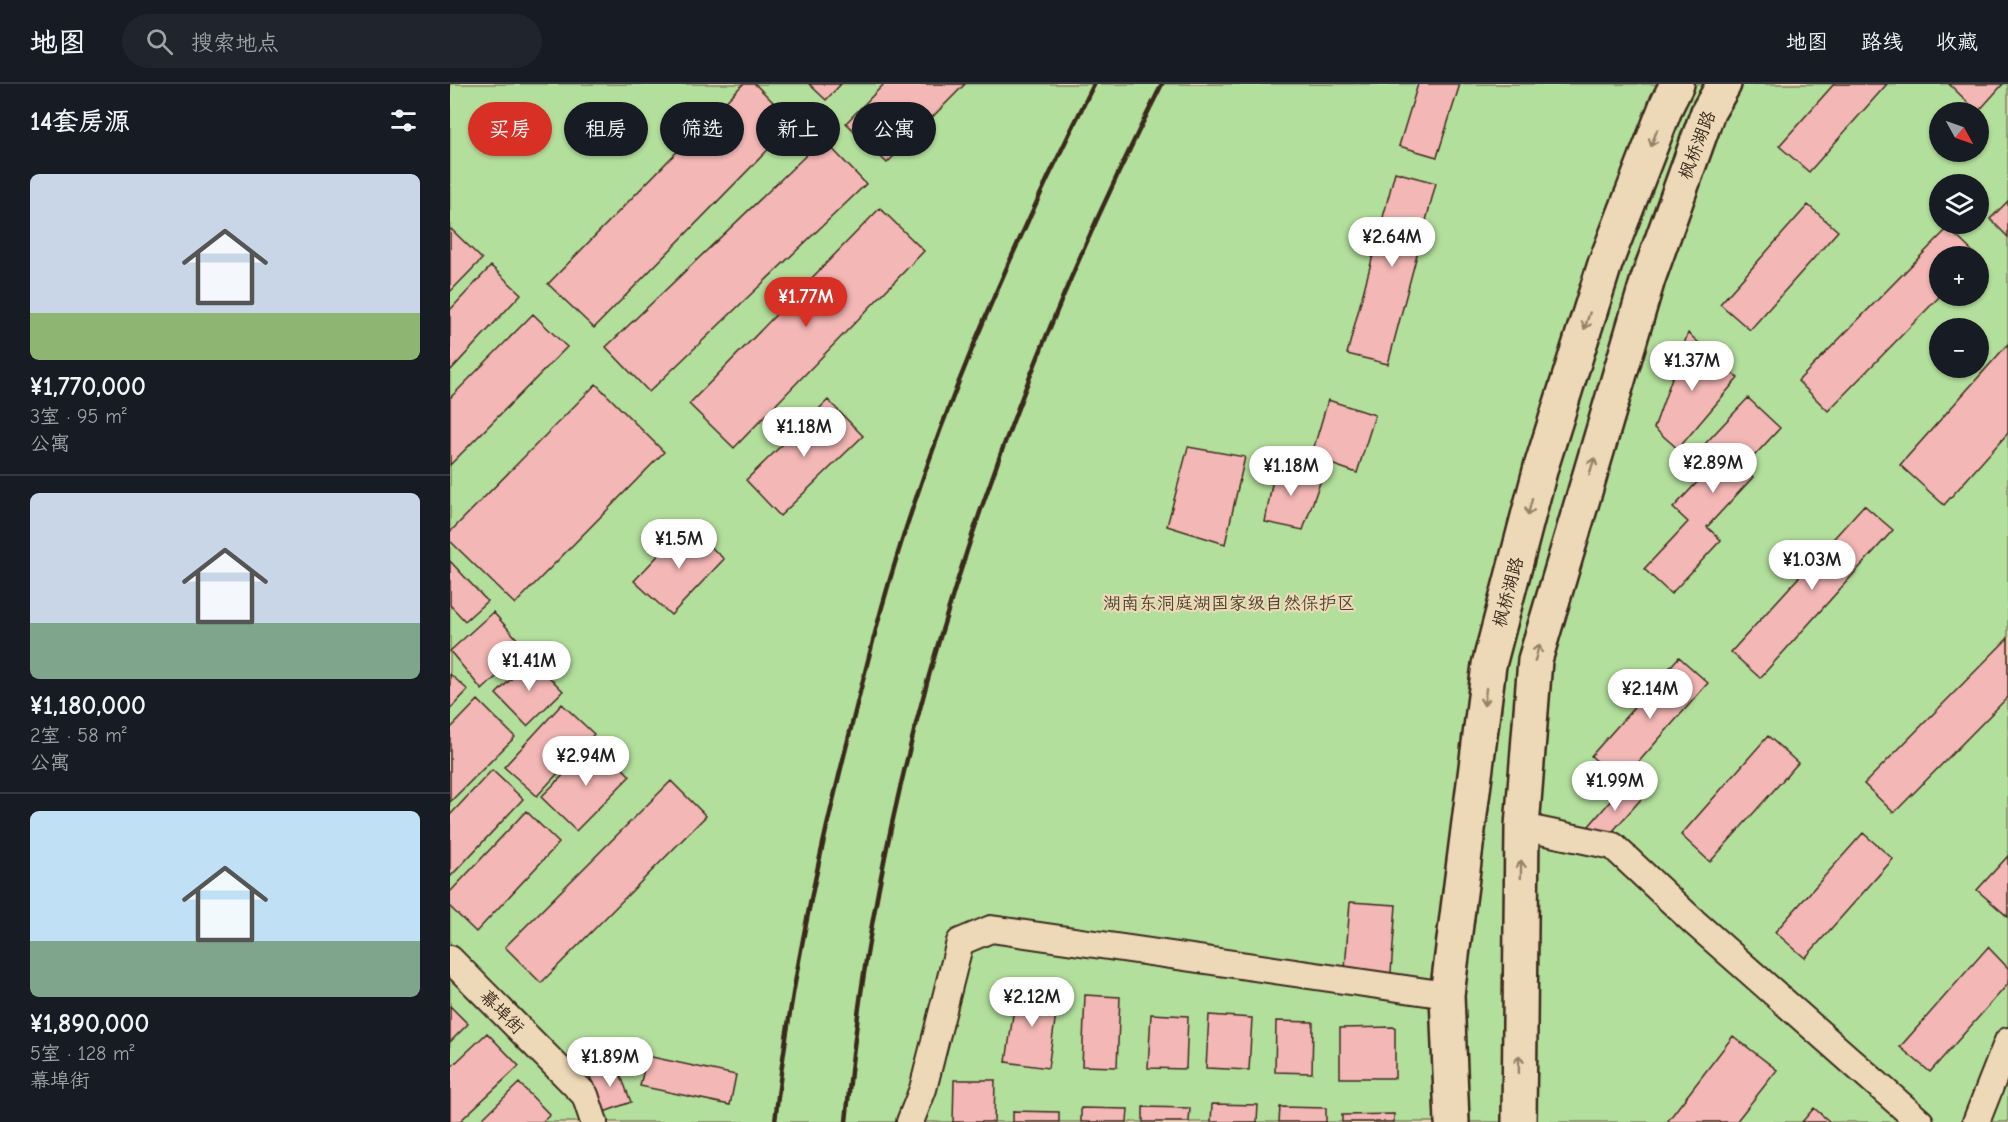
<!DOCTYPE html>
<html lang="zh">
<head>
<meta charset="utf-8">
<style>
  :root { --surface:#171b24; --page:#20242c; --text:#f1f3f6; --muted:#9ea1a6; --line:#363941; --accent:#d93025 }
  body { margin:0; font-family:"Comic Neue","LXGW WenKai TC",sans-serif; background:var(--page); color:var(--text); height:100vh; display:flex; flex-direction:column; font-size:22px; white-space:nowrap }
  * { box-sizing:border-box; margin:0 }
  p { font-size:20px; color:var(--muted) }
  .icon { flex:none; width:33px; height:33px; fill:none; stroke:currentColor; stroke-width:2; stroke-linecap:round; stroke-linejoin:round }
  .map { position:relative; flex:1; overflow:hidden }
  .drawer { display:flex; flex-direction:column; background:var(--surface); width:450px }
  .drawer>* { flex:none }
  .guide { position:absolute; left:18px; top:18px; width:570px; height:54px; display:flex; gap:12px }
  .needle { width:39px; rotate:130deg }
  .tools { position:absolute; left:1479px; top:18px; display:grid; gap:12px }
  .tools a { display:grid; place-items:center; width:60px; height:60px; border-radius:50%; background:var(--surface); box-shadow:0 2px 4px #0004; font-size:30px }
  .price { position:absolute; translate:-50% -51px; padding:0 14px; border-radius:21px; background:#fff; color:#222; font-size:20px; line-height:39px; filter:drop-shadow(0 2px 3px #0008) }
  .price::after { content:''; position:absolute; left:50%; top:36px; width:18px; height:14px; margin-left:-9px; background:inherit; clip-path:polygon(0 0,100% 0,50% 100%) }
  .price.on { background:var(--accent); color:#fff }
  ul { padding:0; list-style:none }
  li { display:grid; align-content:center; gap:12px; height:318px; padding:0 30px }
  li+li { border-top:2px solid var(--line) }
  li span { display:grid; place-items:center; height:186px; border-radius:9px; color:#555 }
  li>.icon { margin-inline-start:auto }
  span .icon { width:108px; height:108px; fill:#fffc; stroke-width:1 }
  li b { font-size:26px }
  h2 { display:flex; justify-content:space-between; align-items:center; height:72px; padding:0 30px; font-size:26px }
  .chip { padding:0 21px; border-radius:27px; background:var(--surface); box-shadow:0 2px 4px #0004; font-size:21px; line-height:54px }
  .chip.on { background:var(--accent); color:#fff }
  header { display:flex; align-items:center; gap:36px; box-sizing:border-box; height:84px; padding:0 30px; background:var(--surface); border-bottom:2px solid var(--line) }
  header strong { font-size:28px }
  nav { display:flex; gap:33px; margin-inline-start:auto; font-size:21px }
  .search { width:420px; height:54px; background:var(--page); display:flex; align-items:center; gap:15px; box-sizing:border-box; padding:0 21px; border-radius:33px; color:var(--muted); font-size:22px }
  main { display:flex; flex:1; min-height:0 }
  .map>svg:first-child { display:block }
  .green { fill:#b3df9c; stroke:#77845d; stroke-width:1.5; fill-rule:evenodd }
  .building { fill:#f3b7b5; stroke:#3b2a1e; stroke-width:1.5 }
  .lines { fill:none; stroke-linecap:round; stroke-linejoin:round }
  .street-casing { stroke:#3b2a1e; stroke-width:30 }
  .primary-casing { stroke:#3b2a1e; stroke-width:38 }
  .street { stroke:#edd9b7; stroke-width:26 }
  .primary { stroke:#edd9b7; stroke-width:33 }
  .rail { stroke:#3b2a1e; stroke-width:4.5 }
  .oneway { stroke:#94826a }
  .labels { text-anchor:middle; stroke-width:4.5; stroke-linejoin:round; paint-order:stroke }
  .street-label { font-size:18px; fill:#3b2a1e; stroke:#edd9b7 }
  .park-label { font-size:18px; fill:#4d4531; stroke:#edd9b7 }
</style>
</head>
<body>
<header>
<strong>地图</strong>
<div class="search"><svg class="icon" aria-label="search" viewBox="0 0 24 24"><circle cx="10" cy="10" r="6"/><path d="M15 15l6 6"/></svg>搜索地点</div>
<nav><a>地图</a><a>路线</a><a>收藏</a></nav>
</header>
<main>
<section class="drawer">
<h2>14套房源<svg class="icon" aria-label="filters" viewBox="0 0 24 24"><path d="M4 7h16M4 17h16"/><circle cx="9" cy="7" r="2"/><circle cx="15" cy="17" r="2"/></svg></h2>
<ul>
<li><span style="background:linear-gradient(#c9d6e8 75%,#8fb573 0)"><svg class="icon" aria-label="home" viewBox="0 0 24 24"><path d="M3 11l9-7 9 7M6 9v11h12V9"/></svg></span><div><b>¥1,770,000</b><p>3室 · 95 m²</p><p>公寓</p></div></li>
<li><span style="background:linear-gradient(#c9d6e8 70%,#7fa58c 0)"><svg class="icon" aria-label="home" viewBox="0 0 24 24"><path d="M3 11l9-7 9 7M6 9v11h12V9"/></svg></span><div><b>¥1,180,000</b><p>2室 · 58 m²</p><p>公寓</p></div></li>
<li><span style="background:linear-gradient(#bfe0f5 70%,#7fa58c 0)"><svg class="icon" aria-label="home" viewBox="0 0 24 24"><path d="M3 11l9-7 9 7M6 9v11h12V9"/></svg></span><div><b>¥1,890,000</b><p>5室 · 128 m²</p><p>幕埠街</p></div></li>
</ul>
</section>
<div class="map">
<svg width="1558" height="1038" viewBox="0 0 1558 1038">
  <rect width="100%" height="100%" fill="#eed2b7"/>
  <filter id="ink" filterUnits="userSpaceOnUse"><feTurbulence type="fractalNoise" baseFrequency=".0167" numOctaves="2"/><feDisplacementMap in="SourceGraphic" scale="12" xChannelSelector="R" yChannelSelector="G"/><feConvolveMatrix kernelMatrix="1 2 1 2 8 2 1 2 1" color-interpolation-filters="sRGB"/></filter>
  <g filter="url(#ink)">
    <path class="green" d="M0 0H1558V1038H0ZM1490 28H1528V68H1490ZM1490 100H1528V140H1490ZM1490 172H1528V212H1490ZM1490 244H1528V284H1490Z"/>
    <path class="building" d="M293 0H305L344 39 144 244 98 200Z
      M359 0H391L376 16Z
      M434 0H515L437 79 396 39Z
      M968 0H1010L987 73 949 62Z
      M1384 0H1437L1359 88 1329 62Z
      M1499 0H1553L1528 28Z
      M373 55 416 100 199 308 156 263Z
      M945 88 986 99 938 280 897 270Z
      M1558 117V153L1540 135Z
      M1358 121 1388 147 1300 246 1270 220Z
      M430 124 474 167 284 364 239 320Z
      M1498 144 1527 172H1490V212L1378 327 1348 297Z
      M1 145 32 175 0 208V147Z
      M41 182 71 210 0 287V226Z
      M83 230 117 263 0 381V314Z
      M1238 249 1288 294 1228 365 1204 344Z
      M1558 260V349L1494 421 1450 381Z
      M146 300 214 368 65 520 0 457V448Z
      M1298 314 1330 344 1293 384 1303 393 1257 443 1271 456 1221 510 1194 485 1238 438 1223 424 1268 376 1253 362Z
      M378 316 413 352 330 432 296 396Z
      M878 316 925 331 907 389 861 373Z
      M738 363 795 373 775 460 717 442Z
      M826 378 872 393 853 446 815 438Z
      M1414 421 1443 446 1310 594 1281 568Z
      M237 441 274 475 221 531 184 497Z
      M0 477 37 517 15 537 0 521Z
      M43 528 76 565 32 606 0 567Z
      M1558 554V613L1444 729 1414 700Z
      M1229 573 1258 599 1171 698 1141 672Z
      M81 575 113 607 77 642 46 610Z
      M0 590 18 606 0 625Z
      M28 616 65 653 0 718V645Z
      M112 620 144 650 87 712 54 683Z
      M1318 652 1348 679 1260 778 1231 751Z
      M147 658 180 692 126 747 91 713Z
      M42 686 73 715 0 793V731Z
      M221 697 256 732 91 899 55 863Z
      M1175 700 1192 714 1155 756 1139 742Z
      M76 727 109 759 26 848 0 823V808Z
      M1413 749 1443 775 1355 874 1325 848Z
      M1558 772V833L1527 806Z
      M900 818 946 821 940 902 894 899Z
      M1538 863 1558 884V900L1480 988 1450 963Z
      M567 904 609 910 598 984 556 978Z
      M635 911 670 913 667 983 632 982Z
      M0 922 18 940 0 958Z
      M701 930 738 932 736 985 698 984Z
      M759 931 802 934 799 986 756 984Z
      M826 937 863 938 862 989 825 988Z
      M945 943V994H890V944Z
      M37 949 69 982 9 1038H0V984Z
      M1283 952 1327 986 1286 1038H1217Z
      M197 972 286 991 280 1021 190 1002Z
      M166 979 181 1018 154 1028 139 990Z
      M504 996H545L544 1038H503Z
      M69 999 100 1031 92 1038H29Z
      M762 1020 808 1021 807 1038H761Z
      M693 1023 740 1024 739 1038H693Z
      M830 1023 876 1024V1038H829Z
      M631 1024 678 1025 677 1038H631Z
      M1364 1024 1380 1038H1352Z
      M563 1027 609 1028V1038H563Z
      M944 1030V1038H892V1031Z"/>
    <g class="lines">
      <g class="street-casing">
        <path id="street" d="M1072 743 1163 762 1244 838 1470 1038
          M0 875 135 1011 144 1038
          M460 1038 473 1005 510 858 541 845 997 911
          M1526 1038 1558 957"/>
      </g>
      <g class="primary-casing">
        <path id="primary" d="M1002 1038 997 911 1039 581 1091 383 1155 180 1217 20 1227 0
          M1069 1038 1072 743 1085 576 1198 195 1258 28 1274 0"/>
      </g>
      <use href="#street" class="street"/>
      <use href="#primary" class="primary"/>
      <path class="rail" d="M325 1038C339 909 366 781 398 656 409 612 420 567 432 523 483 342 560 167 644 0
        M396 1038C427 679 550 320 712 0"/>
    </g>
    <defs><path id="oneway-shaft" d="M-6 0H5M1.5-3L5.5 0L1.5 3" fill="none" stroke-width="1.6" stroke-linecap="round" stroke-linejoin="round" transform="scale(1.5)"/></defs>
    <g class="oneway">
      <use href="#oneway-shaft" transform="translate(1204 54) rotate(111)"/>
      <use href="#oneway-shaft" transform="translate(1137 237) rotate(108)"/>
      <use href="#oneway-shaft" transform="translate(1142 382) rotate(-73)"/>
      <use href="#oneway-shaft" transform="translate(1080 423) rotate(105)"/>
      <use href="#oneway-shaft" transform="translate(1087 569) rotate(-75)"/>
      <use href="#oneway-shaft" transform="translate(1035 613) rotate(97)"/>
      <use href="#oneway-shaft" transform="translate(1071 785) rotate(-89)"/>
      <use href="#oneway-shaft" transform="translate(1069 980) rotate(-89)"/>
    </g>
  </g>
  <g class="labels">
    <g class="street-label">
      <text transform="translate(1247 61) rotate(-69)" y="6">枫桥湖路</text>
      <text transform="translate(1058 508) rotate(-75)" y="6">枫桥湖路</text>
      <text transform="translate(52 928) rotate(45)" y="6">幕埠街</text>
    </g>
    <g class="park-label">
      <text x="779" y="525">湖南东洞庭湖国家级自然保护区</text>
    </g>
  </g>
</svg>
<div class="tools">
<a><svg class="needle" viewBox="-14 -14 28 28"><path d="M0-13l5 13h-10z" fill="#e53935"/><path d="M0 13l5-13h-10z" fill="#9ea1a6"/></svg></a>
<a><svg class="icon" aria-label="layers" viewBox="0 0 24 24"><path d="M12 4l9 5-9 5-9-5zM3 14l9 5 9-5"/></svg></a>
<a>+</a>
<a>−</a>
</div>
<b class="price" style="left:942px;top:184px">¥2.64M</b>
<b class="price on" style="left:356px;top:244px">¥1.77M</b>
<b class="price" style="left:1242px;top:308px">¥1.37M</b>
<b class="price" style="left:354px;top:374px">¥1.18M</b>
<b class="price" style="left:1263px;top:410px">¥2.89M</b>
<b class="price" style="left:841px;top:413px">¥1.18M</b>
<b class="price" style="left:229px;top:486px">¥1.5M</b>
<b class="price" style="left:1362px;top:507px">¥1.03M</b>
<b class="price" style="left:79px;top:608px">¥1.41M</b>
<b class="price" style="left:1200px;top:636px">¥2.14M</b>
<b class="price" style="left:136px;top:703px">¥2.94M</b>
<b class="price" style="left:1165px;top:728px">¥1.99M</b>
<b class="price" style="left:582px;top:944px">¥2.12M</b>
<b class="price" style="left:160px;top:1004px">¥1.89M</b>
<div class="guide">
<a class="chip on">买房</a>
<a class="chip">租房</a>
<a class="chip">筛选</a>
<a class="chip">新上</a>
<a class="chip">公寓</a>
</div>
</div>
</main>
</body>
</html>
